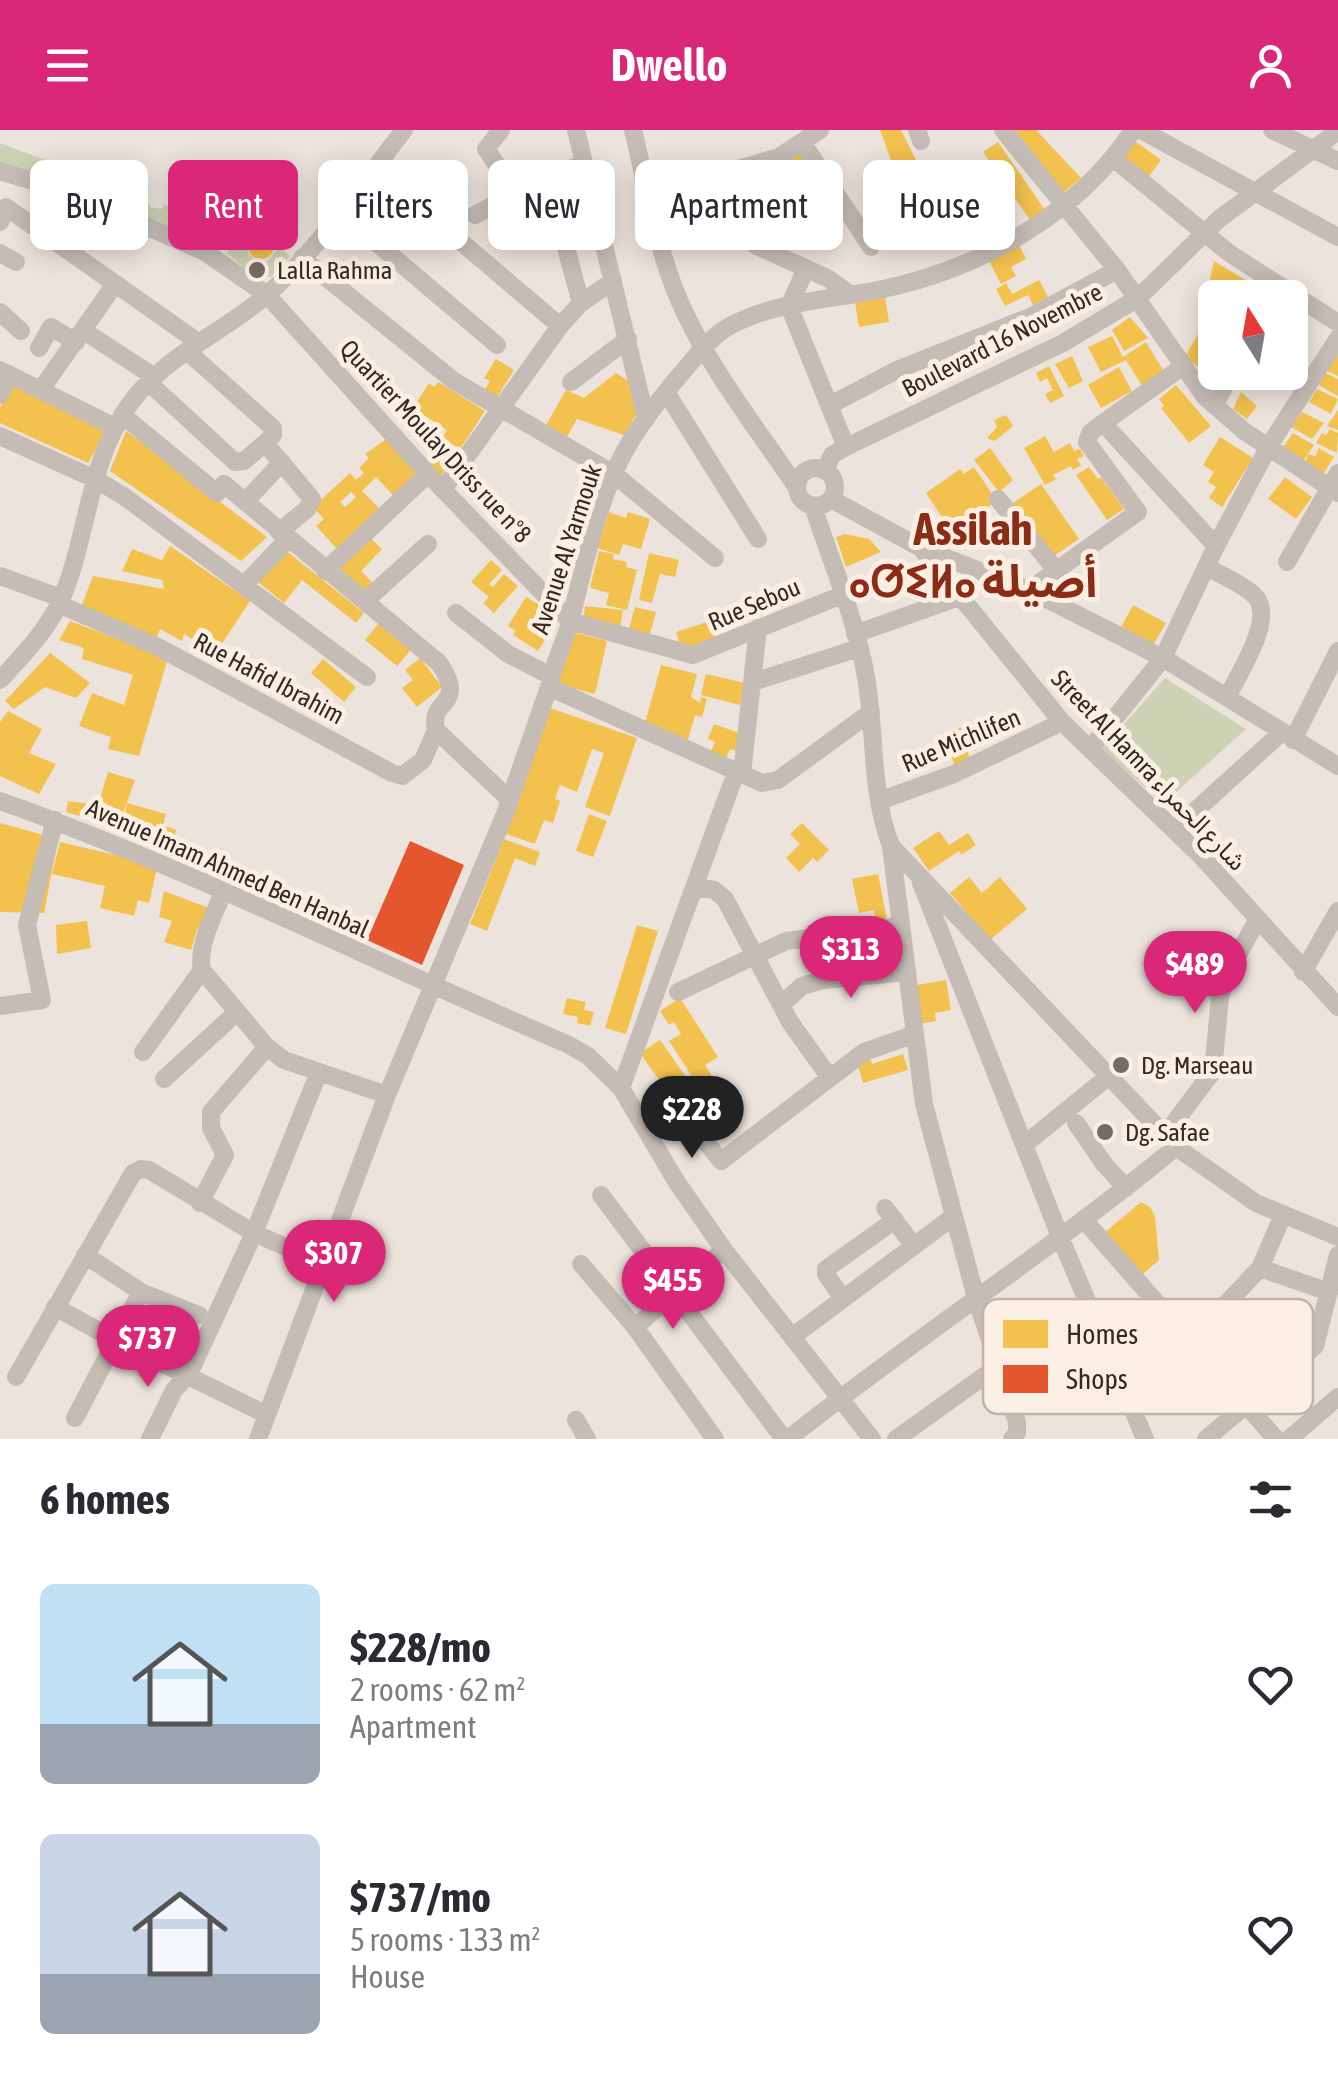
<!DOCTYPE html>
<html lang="en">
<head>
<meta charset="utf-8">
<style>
  :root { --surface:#fff; --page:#f7f7f7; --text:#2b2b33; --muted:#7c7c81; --accent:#db2777 }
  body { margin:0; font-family:"Asap Condensed","Noto Sans Arabic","Noto Sans Tifinagh",sans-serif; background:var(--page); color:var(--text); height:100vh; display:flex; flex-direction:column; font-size:38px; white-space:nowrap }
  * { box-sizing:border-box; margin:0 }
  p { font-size:32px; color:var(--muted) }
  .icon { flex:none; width:55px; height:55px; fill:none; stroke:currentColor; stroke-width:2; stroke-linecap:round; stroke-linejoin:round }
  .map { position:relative; height:1309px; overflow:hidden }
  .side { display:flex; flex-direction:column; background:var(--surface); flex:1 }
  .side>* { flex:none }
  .top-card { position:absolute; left:30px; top:30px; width:1280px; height:90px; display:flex; gap:20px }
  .needle { width:65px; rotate:349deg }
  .fabs { position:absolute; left:1198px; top:150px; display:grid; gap:20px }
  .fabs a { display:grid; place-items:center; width:110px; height:110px; border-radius:15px; background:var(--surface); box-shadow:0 5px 25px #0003; font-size:50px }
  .price { position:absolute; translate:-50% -85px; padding:0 22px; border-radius:35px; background:var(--accent); color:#fff; font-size:32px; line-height:65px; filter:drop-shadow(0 2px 5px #0008) }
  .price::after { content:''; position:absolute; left:50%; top:60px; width:30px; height:22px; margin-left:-15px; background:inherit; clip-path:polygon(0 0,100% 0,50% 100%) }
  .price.active { background:#222; color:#fff }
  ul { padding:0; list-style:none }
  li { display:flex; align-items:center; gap:30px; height:250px; padding:0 40px }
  li span { display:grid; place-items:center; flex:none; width:280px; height:200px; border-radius:15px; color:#555 }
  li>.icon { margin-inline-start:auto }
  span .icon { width:120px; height:120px; fill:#fffc; stroke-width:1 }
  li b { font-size:42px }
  h2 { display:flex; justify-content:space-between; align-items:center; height:120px; padding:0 40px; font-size:42px }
  .chip { padding:0 35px; border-radius:15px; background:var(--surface); box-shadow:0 5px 25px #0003; font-size:35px; line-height:90px }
  .chip.active { background:var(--accent); color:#fff }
  header { display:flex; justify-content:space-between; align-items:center; height:130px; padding:0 40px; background:var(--accent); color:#fff; font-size:45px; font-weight:700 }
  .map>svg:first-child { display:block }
  .green { fill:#ced2b4 }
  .homes { fill:#f2c14e; fill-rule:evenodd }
  .shops { fill:#e4572e }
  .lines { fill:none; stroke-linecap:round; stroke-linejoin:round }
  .street { stroke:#c5bcb5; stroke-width:18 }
  .poi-dot { fill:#756a64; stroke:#fbeee2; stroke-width:4 }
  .labels { text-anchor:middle; stroke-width:10; stroke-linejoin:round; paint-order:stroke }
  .poi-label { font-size:25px; fill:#352924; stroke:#fbeee2; text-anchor:start }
  .street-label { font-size:25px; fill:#352924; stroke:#fbeee2 }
  .town-label { font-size:45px; font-weight:bold; fill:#8b2c16; stroke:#fbeee2 }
  .key { fill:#fbeee2; stroke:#c0b3a9; stroke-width:2.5 }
  .key-label { font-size:28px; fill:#352924 }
</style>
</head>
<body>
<header><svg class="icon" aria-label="menu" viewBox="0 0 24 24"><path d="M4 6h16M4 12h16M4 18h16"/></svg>Dwello<svg class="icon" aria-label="person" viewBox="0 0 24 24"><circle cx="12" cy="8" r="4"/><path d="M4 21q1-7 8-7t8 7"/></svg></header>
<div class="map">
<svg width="1338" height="1309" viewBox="0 0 1338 1309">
  <rect width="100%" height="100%" fill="#ece4dc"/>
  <path class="green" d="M0 13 147 68 150 77 161 79 165 75 249 107 248 124 257 131H268L279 117 290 126 271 147H254L227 123 230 117 221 111 217 117 192 112 0 36Z
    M1165 548 1246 599 1163 674 1102 619Z"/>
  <path class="homes" d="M880 0H901L917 32 895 41Z
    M1012 0H1036L1081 48 1064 62Z
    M1131 8 1161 30 1147 49 1117 26Z
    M998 12 1047 83 1032 93 983 22Z
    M800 22 821 56 803 66 783 33Z
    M248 116a13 13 0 1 1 26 0a13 13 0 1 1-26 0Z
    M1018 113 1026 129 1011 137 1016 146 1001 154 988 129Z
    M1214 131 1267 163 1265 168H1215V182L1204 174Z
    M1039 150 1048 167 1033 175 1028 165 1005 176 996 159 1006 153 1012 164Z
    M885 167 889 192 859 197 855 172Z
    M1130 187 1148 208 1124 221 1112 200Z
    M1206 190 1215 195V242H1224L1214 260 1196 249 1202 239 1184 228Z
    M1112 206 1123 227 1146 212 1166 245 1144 259 1126 230 1101 242 1088 217Z
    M1338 222V246L1327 241Z
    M1072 226 1083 251 1069 258 1055 234Z
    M496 229 514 240 494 272 482 264 490 251 484 248Z
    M1049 236 1064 266 1050 273 1045 264 1053 260 1047 248 1040 252 1036 243Z
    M1119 237 1132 261 1101 278 1088 255Z
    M616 243 633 254 639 280 624 305 577 289 564 312 545 297 566 260 584 268Z
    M1325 243 1338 249V266L1317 254Z
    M10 252 107 299 88 333 0 293V278Z
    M438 252 485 281 460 319 442 308 447 300 413 278 429 253 434 257Z
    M1176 255 1211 296 1189 313 1161 278 1164 276 1159 269Z
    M1317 259 1338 269 1331 284 1309 272Z
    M1241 262 1257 276 1247 289 1233 279Z
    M1338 280V300L1327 296Z
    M1302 282 1324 293 1312 309 1291 297Z
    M1006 285 1013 296 995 311 987 308 997 297 994 290Z
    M1330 299 1338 303 1337 323 1316 313 1322 303 1326 305Z
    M126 301 267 407 241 431 110 341Z
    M1293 303 1314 315 1302 333 1281 320Z
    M1045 306 1054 322 1070 313 1074 321 1080 319 1084 326 1077 329 1081 335 1073 340 1071 336 1053 345 1056 349 1045 355 1024 318Z
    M1220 307 1253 328 1222 377 1209 368 1216 357 1208 352 1214 342 1203 335Z
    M386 309 417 342 393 365 376 347 362 361 381 380 338 420 316 396 324 389 313 377 350 343 356 350 364 343 359 338 369 328 365 324ZM351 362 356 367 345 377 340 372Z
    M443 310 458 320 442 345 426 335Z
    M990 318 1013 350 999 362 974 330Z
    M1319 318 1334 327 1322 346 1305 335 1308 324 1315 326Z
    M974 337 997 371 935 413 927 401 944 390 926 363 960 339 964 344Z
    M1089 337 1098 349 1101 347 1124 379 1107 390 1076 345Z
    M1285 347 1312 367 1296 389 1268 369Z
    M1041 354 1079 409 1051 428 1013 373Z
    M609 382 626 388 628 382 650 389 641 419 623 414 619 425 597 418Z
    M845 404 869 409 881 422 846 437 836 407Z
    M370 408 382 419 361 441 373 453 361 465 337 442Z
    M170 416 250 471 221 515 205 507 202 515 184 504 182 511 160 499 155 513 80 480 93 446 164 459 162 450 122 441 132 419 162 430Z
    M284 419 364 483 356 493 302 450 284 473 258 452Z
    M599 421 614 424 613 429 627 432 626 437 637 440 627 480 606 475 609 463 590 458Z
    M649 423 679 430 675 447 660 444 652 473 639 470Z
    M491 430 502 440 489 454 493 457 504 444 518 456 494 483 483 473 489 467 471 452Z
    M526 467 559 487 538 521 513 505 516 501 508 496Z
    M1133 475 1166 493 1152 517 1120 499Z
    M585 476 623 480 620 498 583 493Z
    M635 477 656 482 648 511 627 506Z
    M70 491 168 528 139 626 108 619 111 607 79 596 92 563 124 575 133 545 82 529 84 518 59 510Z
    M710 491 716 511 682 522 676 502Z
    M378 494 411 520 397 536 365 510Z
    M573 502 607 511 595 564 557 554Z
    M50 523 90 553 76 568 45 557 14 579 5 571Z
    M420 528 442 557 417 577 402 558 413 550 405 540Z
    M323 529 356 557 344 572 311 543Z
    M661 535 697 544 691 567 700 573 701 567 707 569 702 587 695 585 688 610 662 603 663 598 645 593Z
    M706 544 745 553 740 575 701 565Z
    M550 578 637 608 610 686 585 677 604 623 592 619 577 662 560 655 555 669 560 671 553 693 544 690 535 714 506 704Z
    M8 581 42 599 29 623 56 634 39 664 0 646V592Z
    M982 591 986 606 965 613 971 632 955 637 944 603Z
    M714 594 742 604 736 621 730 619 726 629 710 624 715 612 708 609Z
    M108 642 135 650 118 697 66 682 68 671 98 675Z
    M127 673 166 684 163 695 176 700 173 719 122 699Z
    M589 684 607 691 593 727 576 721Z
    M0 693 58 709 44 783 0 782Z
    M802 693 829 720 817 732 813 728 799 742 786 728 800 714 790 704Z
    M939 701 949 715 968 703 976 715 961 725 959 721 929 741 913 718Z
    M504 709 540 722 535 736 515 728 487 801 470 794Z
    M60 712 158 735 149 773 138 770 134 786 100 778 105 756 52 744Z
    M878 744 888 794 877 796 874 780 859 783 852 749Z
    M969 747 982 763 1000 747 1027 779 990 810 950 763Z
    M164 761 214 780 207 801 197 799 191 820 164 812 172 791 159 787Z
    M87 791 91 818 57 824 56 795Z
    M637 795 658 801 626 904 605 898Z
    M946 850 951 880 935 883 936 891 919 894 917 855Z
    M567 868 586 872 584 880 594 882 590 896 577 893 578 887 563 884Z
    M680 868 718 927 705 935 724 965 710 974 669 911 681 904 674 892 669 895 660 881Z
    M660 910 691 954 671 967 640 923Z
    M903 924 908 940 863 953 856 929 869 925 872 934Z
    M692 958 714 985 700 996 675 971Z
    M1141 1072 1150 1077 1155 1086 1159 1130 1143 1144 1103 1104Z"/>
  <path class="shops" d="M410 711 464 735 422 835 367 810Z"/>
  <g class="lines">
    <path class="street" d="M501 0 486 19 516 63
      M576 0 646 289
      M633 0C647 57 656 116 679 170 708 237 757 298 797 358
      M917 0 921 11
      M1003 0 1117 140 1205 267 1244 301 1338 363
      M1141 0 1338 107
      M1272 0 1338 31
      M802 12 871 117
      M1113 28 1229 123 1338 193
      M374 38 560 196
      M0 41 65 61 205 122 267 165 428 344 570 491 693 525 842 465
      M547 49 581 173
      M649 65 779 27 820 0
      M340 82 497 215
      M475 85 516 63 584 33
      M0 92 6 77 198 212
      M755 115 829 149 851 165
      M0 123 16 132
      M302 128 454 251 614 344 715 428
      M806 139 789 176 846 317
      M0 182 21 201
      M84 201 153 246
      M39 218 51 197 76 212
      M187 221 273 298V305L265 313
      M0 240 115 297
      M148 252 235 332 244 331 265 313 312 369 307 379 279 402
      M571 252 628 209
      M42 258 115 154
      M666 262 758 409
      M0 265 9 244
      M830 275 899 239 1030 187 1117 140
      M1214 275 1233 242
      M122 285 217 363 224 354 439 533C469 578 428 567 436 600L510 670
      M0 306 95 349 125 367 367 547
      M797 357a19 19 0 1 1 38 0a19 19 0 1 1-38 0Z
      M825 341 832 325 846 317 1063 213 1138 168 1219 89 1338 1
      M444 358 560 196 581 173 613 151
      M831 369 921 418 1062 592 1201 726 1338 877
      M998 369 1056 440
      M245 372 282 332
      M813 376C831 432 856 489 866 547 876 604 870 661 891 716L1176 1017 1256 1073 1338 1107
      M1216 416 1269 316 1338 208
      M923 419 1029 460 1163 528 1338 636
      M1287 432 1338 343
      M1206 437C1221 445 1241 453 1254 465 1277 487 1239 542 1228 566
      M325 441 428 344
      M0 446 61 468
      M245 454 288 409
      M1029 460 1138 382 1087 312 1090 303 1103 293
      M365 471 428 414
      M58 474 156 516 392 643 402 646 423 630 436 600
      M456 483 508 524 551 546
      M855 504 959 467
      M0 550C23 525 45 503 60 472 88 409 87 336 127 278 162 226 222 204 268 164 320 117 361 55 404 0
      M753 552 859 518
      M549 557C553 534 564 514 570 492 584 437 598 368 626 319 641 292 661 268 680 245 695 228 708 209 728 197 774 171 832 170 883 159 979 139 1078 84 1133 0
      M1293 610 1338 521
      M1090 619 1163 528 1216 416 1103 293 1182 237
      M742 644 758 498
      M0 671C194 740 378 834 567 914L588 926 621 958 676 1051 724 1120 872 1309
      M879 671 954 644 1062 592
      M1174 700 1281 603
      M891 717 924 974 976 1168 1017 1292V1303L1012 1309
      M921 753 1061 1109 1145 1309
      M695 757 714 760 725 769 790 892 830 948
      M224 760C215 784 197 814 202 840L267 917 284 930 387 965
      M1303 842 1338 781
      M678 862 786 811 901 796
      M782 874 802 856 823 850 907 842
      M0 876 42 870 27 795 55 690
      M143 922 202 840
      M164 949 237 882
      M621 958 736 642
      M1076 993 1104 1034 1126 1058
      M697 1001 721 1031 864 922 915 904
      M1165 1005 1213 941 1220 867 1227 844 1258 789
      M1024 1015 1109 946
      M601 1065 784 1309
      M200 1073 225 1025 211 998V982L267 917
      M885 1078 914 1116
      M1084 1090 1276 1309
      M581 1134 635 1197 715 1309
      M1260 1138 1329 1162
      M141 1162 199 1185
      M843 1169 826 1144V1139L895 1090
      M1227 1173 1287 1241
      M55 1177 117 1211 267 1285 387 965 505 684 549 557 762 653 778 650 871 582
      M635 1197 724 1120
      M792 1207 954 1086
      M1191 1211 1260 1138 1283 1085
      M16 1247 133 1043 141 1039 149 1040 254 1103 324 1134
      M75 1288 141 1162 85 1125
      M576 1290 587 1309
      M150 1309 174 1260 189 1244 254 1103 319 942
      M258 1309 267 1285
      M788 1309C915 1208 1051 1120 1176 1017
      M896 1309 998 1236
      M1206 1309 1315 1216 1338 1125
      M1289 1309 1338 1267"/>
  </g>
  <g class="poi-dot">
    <circle cx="257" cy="140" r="10"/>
    <circle cx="1121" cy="935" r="10"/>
    <circle cx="1105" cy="1002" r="10"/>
  </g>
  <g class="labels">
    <g class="poi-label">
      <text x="277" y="149">Lalla Rahma</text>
      <text x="1141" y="944">Dg. Marseau</text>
      <text x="1125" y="1011">Dg. Safae</text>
    </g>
    <g class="street-label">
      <text transform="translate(1002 210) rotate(-27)" y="9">Boulevard 16 Novembre</text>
      <text transform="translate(436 311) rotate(47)" y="9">Quartier Moulay Driss rue n°8</text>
      <text transform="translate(566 419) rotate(-72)" y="9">Avenue Al Yarmouk</text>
      <text transform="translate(754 474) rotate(-23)" y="9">Rue Sebou</text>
      <text transform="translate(269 548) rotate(28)" y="9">Rue Hafid Ibrahim</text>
      <text transform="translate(961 610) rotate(-23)" y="9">Rue Michlifen</text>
      <text transform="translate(1149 640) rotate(46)" y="9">Street Al Hamra شارع الحمراء</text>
      <text transform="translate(228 738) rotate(24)" y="9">Avenue Imam Ahmed Ben Hanbal</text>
    </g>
    <g class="town-label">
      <text x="973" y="415">Assilah<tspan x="973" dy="52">ⴰⵚⵉⵍⴰ أصيلة</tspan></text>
    </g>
  </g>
  <rect x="983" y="1169" width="330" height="115" rx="15" class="key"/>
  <rect x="1003" y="1190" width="45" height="28" fill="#f2c14e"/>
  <rect x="1003" y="1235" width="45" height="28" fill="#e4572e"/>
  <g class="key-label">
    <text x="1066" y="1214">Homes</text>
    <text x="1066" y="1259">Shops</text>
  </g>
</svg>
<div class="fabs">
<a><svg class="needle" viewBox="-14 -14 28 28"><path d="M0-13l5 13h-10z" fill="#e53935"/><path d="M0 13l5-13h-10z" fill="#7c7c81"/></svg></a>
</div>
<b class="price" style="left:851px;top:871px">$313</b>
<b class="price" style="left:1195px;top:886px">$489</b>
<b class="price active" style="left:692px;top:1031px">$228</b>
<b class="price" style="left:334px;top:1175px">$307</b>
<b class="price" style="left:673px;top:1202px">$455</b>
<b class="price" style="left:148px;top:1260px">$737</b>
<div class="top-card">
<a class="chip">Buy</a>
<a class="chip active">Rent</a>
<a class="chip">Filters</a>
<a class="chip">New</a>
<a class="chip">Apartment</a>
<a class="chip">House</a>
</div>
</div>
<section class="side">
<h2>6 homes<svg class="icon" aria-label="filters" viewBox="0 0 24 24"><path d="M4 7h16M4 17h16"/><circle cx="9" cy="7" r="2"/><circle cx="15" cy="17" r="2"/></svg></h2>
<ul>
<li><span style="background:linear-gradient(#bfe0f5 70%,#9aa5b1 0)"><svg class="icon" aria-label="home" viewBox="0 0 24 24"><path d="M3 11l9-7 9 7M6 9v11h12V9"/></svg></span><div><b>$228/mo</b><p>2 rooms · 62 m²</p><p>Apartment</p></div><svg class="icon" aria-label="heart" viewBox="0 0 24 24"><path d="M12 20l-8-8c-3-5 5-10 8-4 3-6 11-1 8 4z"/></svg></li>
<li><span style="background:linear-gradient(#c9d6e8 70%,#9aa5b1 0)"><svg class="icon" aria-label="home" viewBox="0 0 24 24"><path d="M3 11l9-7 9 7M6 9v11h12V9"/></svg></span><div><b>$737/mo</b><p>5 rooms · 133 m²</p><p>House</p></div><svg class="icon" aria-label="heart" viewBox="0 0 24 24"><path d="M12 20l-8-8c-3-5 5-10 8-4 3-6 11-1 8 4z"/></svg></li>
</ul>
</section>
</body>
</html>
